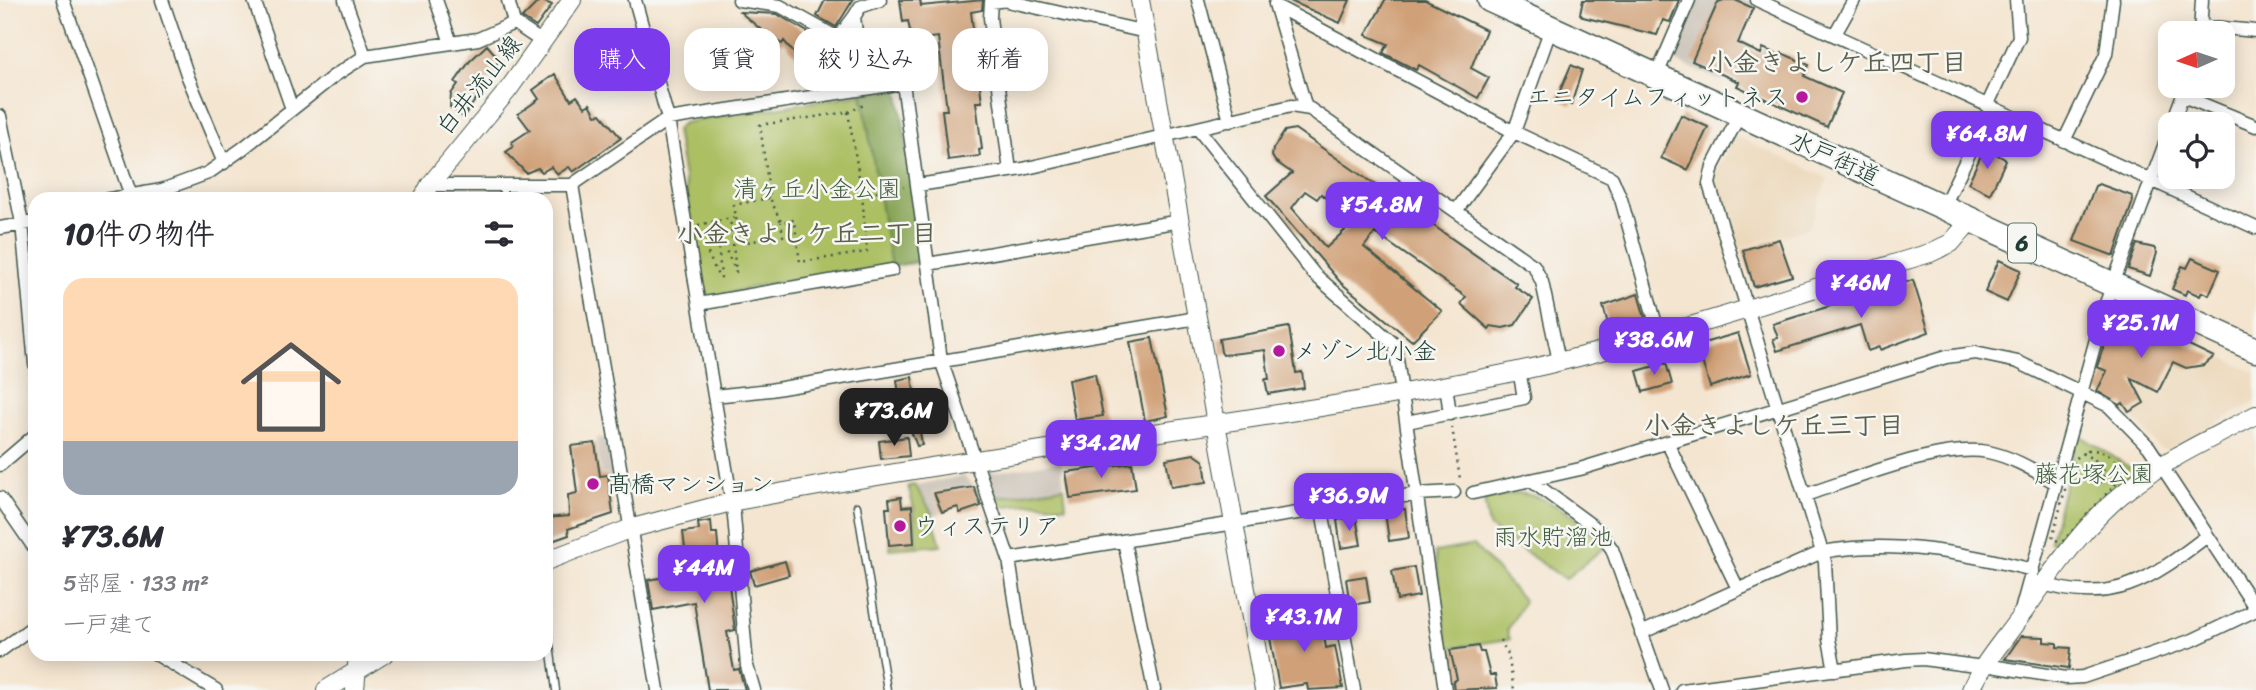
<!DOCTYPE html>
<html lang="ja">
<head>
<meta charset="utf-8">
<style>
  :root { --surface:#fff; --page:#f7f7f7; --text:#2b2b33; --muted:#7c7c81; --line:#e1e1e2; --accent:#7c3aed }
  body { margin:0; font-family:Sriracha,"Klee One",sans-serif; background:var(--page); color:var(--text); height:100vh; display:flex; flex-direction:column; font-size:26px; white-space:nowrap }
  * { box-sizing:border-box; margin:0 }
  p { font-size:23px; color:var(--muted) }
  .icon { flex:none; width:38px; height:38px; fill:none; stroke:currentColor; stroke-width:2; stroke-linecap:round; stroke-linejoin:round }
  .map { position:relative; flex:1; overflow:hidden }
  .sheet { position:absolute; left:28px; top:192px; width:525px; height:469px; display:flex; flex-direction:column; background:var(--surface); border-radius:21px; box-shadow:0 4px 18px #0003 }
  .sheet>* { flex:none }
  .banner { position:absolute; left:574px; top:28px; width:665px; height:63px; display:flex; gap:14px }
  .needle { width:46px; rotate:267deg }
  .controls { position:absolute; left:2158px; top:21px; display:grid; gap:14px }
  .controls a { display:grid; place-items:center; width:77px; height:77px; border-radius:14px; background:var(--surface); box-shadow:0 4px 18px #0003; font-size:35px }
  .price { position:absolute; translate:-50% -60px; padding:0 16px; border-radius:14px; background:var(--accent); color:#fff; font-size:23px; line-height:46px; filter:drop-shadow(0 2px 4px #0008) }
  .price::after { content:''; position:absolute; left:50%; top:42px; width:21px; height:16px; margin-left:-10px; background:inherit; clip-path:polygon(0 0,100% 0,50% 100%) }
  .price.on { background:#222; color:#fff }
  ul { padding:0; list-style:none }
  li { display:grid; align-content:center; gap:14px; height:371px; padding:0 35px }
  li+li { border-top:2px solid var(--line) }
  li span { display:grid; place-items:center; height:217px; border-radius:21px; color:#555 }
  li>.icon { margin-inline-start:auto }
  span .icon { width:126px; height:126px; fill:#fffc; stroke-width:1 }
  li b { font-size:30px }
  h2 { display:flex; justify-content:space-between; align-items:center; height:84px; padding:0 35px; font-size:30px }
  .tag { padding:0 24px; border-radius:21px; background:var(--surface); box-shadow:0 4px 18px #0003; font-size:24px; line-height:63px }
  .tag.on { background:var(--accent); color:#fff }
  .map>svg:first-child { display:block }
  .built { fill:#ecd8ba }
  .industrial { fill:#cbc3b8 }
  .green { fill:#acbf63; stroke:#667e4c; stroke-width:2 }
  .forest { fill:#89a659; stroke:#547246; stroke-width:2 }
  .building { fill:#d0a178; fill-rule:evenodd }
  .lines { fill:none; stroke-linecap:round; stroke-linejoin:round }
  .lane-casing { stroke:#3f564b; stroke-width:9 }
  .street-casing { stroke:#3f564b; stroke-width:15 }
  .secondary-casing { stroke:#3f564b; stroke-width:20 }
  .highway-casing { stroke:#3f564b; stroke-width:27 }
  .path { stroke:#3f564b; stroke-width:2.5; stroke-dasharray:2 5; stroke-linecap:butt }
  .lane { stroke:#fff; stroke-width:6 }
  .street { stroke:#fff; stroke-width:12 }
  .secondary { stroke:#fff; stroke-width:18 }
  .highway { stroke:#fff; stroke-width:24 }
  .poi-dot { fill:#b5179e; stroke:#f6f6f2; stroke-width:2.5 }
  .labels { text-anchor:middle; stroke-width:5; stroke-linejoin:round; paint-order:stroke }
  .shield { fill:#f6f6f2; stroke:#60746d; stroke-width:2 }
  .shield-label { font-size:23px; font-weight:bold; fill:#1f3d34 }
  .street-label { font-size:24px; fill:#1f3d34; stroke:#f6f6f2 }
  .poi-label { font-size:24px; fill:#1f3d34; stroke:#f6f6f2; text-anchor:start }
  .park-label { font-size:24px; fill:#425e40; stroke:#f6f6f2 }
  .neighbourhood-label { font-size:26px; font-weight:bold; fill:#5d604c; stroke:#f6f6f2 }
</style>
</head>
<body>
<div class="map">
<svg width="2256" height="690" viewBox="0 0 2256 690">
  <rect width="100%" height="100%" fill="#f6f6f2"/>
  <filter id="ink" filterUnits="userSpaceOnUse"><feTurbulence type="fractalNoise" baseFrequency=".0143" numOctaves="2"/><feDisplacementMap in="SourceGraphic" scale="14" xChannelSelector="R" yChannelSelector="G"/><feConvolveMatrix kernelMatrix="1 2 1 2 8 2 1 2 1" color-interpolation-filters="sRGB"/></filter>
  <filter id="wash" filterUnits="userSpaceOnUse"><feTurbulence type="fractalNoise" baseFrequency=".00686" numOctaves="4" result="noise"/><feDisplacementMap in="SourceGraphic" scale="28" xChannelSelector="R" yChannelSelector="G"/><feGaussianBlur stdDeviation="1.57" result="paint"/><feColorMatrix in="noise" values="0 0 0 0 0 0 0 0 0 0 0 0 0 0 0 0 0 1.4 0 .05"/><feComposite in="paint" operator="in"/></filter>
  <g filter="url(#wash)">
    <rect width="100%" height="100%" fill="#f4e5d0"/>
    <path class="built" d="M1735 136 1828 178 1809 228 1733 250 1715 184 1716 171Z
      M2110 310H2120L2256 373V402L2167 450 2159 448 2138 423 2090 384Z"/>
    <path class="industrial" d="M1695 0H1747L1756 4 1740 40 1752 45 1736 80 1725 75 1722 81 1670 59Z
      M609 437 615 478H609L608 474 601 475 596 438Z
      M1061 461 1064 487 993 498 984 478 989 473Z
      M963 476 974 486 933 492 941 513 934 515 917 485Z"/>
    <path class="green" d="M896 88 920 262 769 284 711 297 703 292 676 130 683 123Z
      M2078 434 2135 471 2093 510 2062 544 2050 542Z
      M915 485 931 511 941 545 890 549V545L916 543 914 508 908 486Z
      M1064 487 1066 506 1035 503 997 507 993 498Z
      M1517 493C1548 495 1586 522 1605 547L1565 579 1489 527 1484 499Z
      M1474 545 1524 601 1507 631 1510 639 1448 648 1435 552Z"/>
    <path class="forest" d="M898 87 923 260 891 267 862 93Z"/>
    <g id="blocks">
      <path class="building" d="M540 0 552 5 536 27 522 18Z
        M825 0H853L836 27 817 16Z
        M900 0H920L921 6 983 0 982 10 971 12 982 102H976L982 149 979 150 980 156 948 160 942 110H947L938 37 912 40 908 21 903 22Z
        M1288 0H1350L1340 23Z
        M1385 0H1425L1486 30 1471 68 1489 78 1478 98 1419 65 1416 70 1383 53 1388 44 1366 35Z
        M1583 0H1679L1670 22 1663 20 1657 35 1583 17 1580 14Z
        M1724 0H1735L1753 8 1738 43 1761 54 1763 48 1781 56 1782 53 1809 65 1804 76 1842 93 1827 127 1737 86 1739 82 1692 61 1718 2Z
        M740 12 777 14 831 46 849 43 854 81 837 83 835 72 820 84 784 41 782 44 770 37Z
        M487 45 500 60 495 65 497 74 480 87 482 91 463 117 450 107 451 94 458 84 455 82 470 61Z
        M1571 65 1582 70 1571 105 1557 98Z
        M555 74 571 100 577 96 585 107 590 104 596 115 601 114 621 138 573 172 569 167 558 174 551 167 542 172 538 168 526 173 506 152 513 147 512 142 530 130 518 114 539 99 533 90Z
        M1681 115 1708 127 1688 170 1661 158Z
        M1295 129 1517 284 1515 287 1533 299 1515 325 1503 328 1491 326 1489 329 1461 304 1466 297 1375 233 1364 247 1442 311 1412 341 1341 283 1266 196 1292 173 1275 161 1272 156 1273 149 1285 131ZM1305 191 1317 199 1321 194 1356 220 1326 248 1292 208Z
        M1985 147 2006 160 1990 194 1968 183Z
        M2099 184 2132 196 2133 201 2114 256 2074 241 2095 186Z
        M1779 239 1792 276 1754 287 1743 250Z
        M2137 244 2154 248 2157 253 2150 276 2128 269Z
        M2192 258 2220 270 2209 295 2202 292 2200 296 2187 290 2185 295 2172 289 2182 266 2187 268Z
        M1999 260 2021 270 2007 302 1985 292Z
        M1913 280 1929 332 1880 350 1879 347 1868 351 1860 325 1777 351 1773 339 1778 338 1773 324Z
        M1638 294 1645 318 1642 325 1628 329 1625 319 1608 324 1603 306Z
        M2120 312 2214 357 2204 365 2186 368 2173 362 2158 392 2131 378 2144 403 2129 412 2123 403 2120 405 2097 391 2107 371 2097 367 2102 351Z
        M1289 327 1296 373 1302 372 1304 388 1268 394 1265 379H1269L1265 350 1223 355 1221 352 1219 339Z
        M1738 333 1751 374 1710 387 1697 345Z
        M1152 338 1168 416 1145 421 1130 342Z
        M1666 363 1672 384 1643 392 1637 371Z
        M1095 374 1103 416 1075 420 1068 380Z
        M912 377 922 445 917 446 905 416 902 417 897 380Z
        M907 437 909 456 881 459 879 441Z
        M595 443 600 476 608 475 613 514 568 529 569 535 546 543V518L569 516 568 495 577 493 571 446Z
        M1194 454 1204 461 1207 482 1171 487 1166 459Z
        M1132 463 1136 489 1070 498 1066 472Z
        M974 487 981 506 960 513 958 507 942 512 934 493Z
        M901 497 902 507 912 506 914 543 889 545 886 508H890L889 499Z
        M1405 509 1409 538 1389 541 1385 512Z
        M1356 517 1361 545 1341 548 1337 520Z
        M711 521 712 533H717L720 571 727 570 735 630 727 632 734 670 739 669 745 690H708L694 602 653 610 648 580 688 573 683 532 699 530 698 523Z
        M785 561 789 575 754 585 750 571Z
        M1414 567 1419 596 1397 600 1392 571Z
        M1366 576 1370 602 1350 605 1346 579Z
        M1316 612 1317 617 1321 616 1326 648 1335 646 1343 688 1308 690 1307 684 1279 688 1268 626Z
        M2021 636 2044 637V642L2057 643V647L2071 648 2069 668 2005 659Z
        M1478 646 1480 652H1484L1490 675H1495L1497 688 1454 690 1453 682 1457 679 1450 650Z"/>
    </g>
  </g>
  <g filter="url(#ink)">
    <use href="#blocks" fill-opacity="0" stroke="#3f564b" stroke-width="2"/>
    <g class="lines">
      <g class="lane-casing">
        <path id="lane" d="M503 200V185
          M857 506 887 690
          M546 615 556 690"/>
      </g>
      <g class="street-casing">
        <path id="street" d="M63 0 130 193
          M162 0 188 77 224 163
          M254 0 292 109
          M345 0 365 56
          M436 0 451 43
          M635 0 668 119 734 516 747 666 754 690
          M739 0 780 6 838 38 854 17
          M1007 0 991 2 990 18 1010 171
          M1198 0 1230 121
          M1757 0 2256 228
          M1007 1 1146 32
          M1275 4 1306 108
          M1276 6 1514 132 1612 178 1621 199 1659 335
          M514 23 544 43
          M2201 26 2256 31
          M2200 33 2202 0
          M1835 34 1854 0
          M1656 77 1689 0
          M864 89 854 17 860 7 880 0
          M2183 96 2256 126
          M1987 106 2019 37 2016 0
          M1740 114 1713 166 1709 184 1825 562 1829 639 1835 670
          M0 116 22 223 35 364
          M2172 124 2186 86
          M1199 130 1314 274 1395 345 1445 690
          M2064 141 2106 54 2113 0
          M430 185H572L668 119 903 83 941 360 1009 559 1029 690
          M572 185 658 690
          M918 185 1023 169 1291 106 1310 109 1534 266 1542 282 1559 361
          M104 200 162 190 208 173 242 149 334 76 365 56 478 39 514 23 508 0
          M1943 208 1991 108
          M1456 211 1514 132 1551 28
          M0 228 35 222
          M928 264 1180 221
          M699 304 892 270
          M1446 385 1450 414
          M714 396 770 390 1197 318
          M1407 422 1524 398 1519 370
          M1668 444 1738 589
          M0 465 35 435
          M1530 480 1598 530 1612 549 1662 690
          M1473 493 1580 469 1946 357 1975 353 2018 362 2109 406 2149 447 2256 609
          M1805 495C1853 480 1940 443 1988 452 2013 457 2035 471 2056 483
          M0 498 35 549
          M1322 510 1354 690
          M1124 541 1154 690
          M1009 559 1417 494 1454 492
          M2037 582C2112 607 2150 580 2207 536
          M2022 607 2106 303 2170 130
          M1641 633 1822 552C1892 539 1965 553 2033 570
          M0 651 35 625
          M156 654 216 690
          M1985 665 2066 678 2083 677 2193 640 2256 610
          M1682 690 1906 660 1923 659 1983 667"/>
      </g>
      <g class="secondary-casing">
        <path id="secondary" d="M1140 0 1264 690
          M422 200 430 185 508 90 572 0
          M546 561 629 529 731 502C979 454 1231 427 1479 379 1632 350 1781 297 1930 253L1951 243 1970 221
          M326 690 384 654
          M355 690 358 654
          M1971 690C1983 662 2005 639 2022 614 2053 571 2084 524 2126 491 2165 459 2212 438 2256 415"/>
      </g>
      <g class="highway-casing">
        <path id="highway" d="M1490 0 2256 350"/>
      </g>
      <path class="path" d="M848 112 862 194 867 252 800 262 794 220 781 222 770 198 760 125Z
        M848 112 864 105
        M862 194 904 187
        M769 198 734 205 738 231 747 242 783 236 781 222
        M698 225 736 217
        M705 247 719 278 721 277 717 231 736 272 730 218
        M1452 427 1460 479
        M2088 450C2105 449 2124 460 2120 479L2062 542 2052 539 2071 467 2074 459Z
        M2082 453 2102 464 2105 473 2100 483
        M1500 640 1508 654 1514 690"/>
      <use href="#lane" class="lane"/>
      <use href="#street" class="street"/>
      <use href="#secondary" class="secondary"/>
      <use href="#highway" class="highway"/>
    </g>
  </g>
  <g class="poi-dot">
    <circle cx="1802" cy="97" r="7"/>
    <circle cx="1279" cy="351" r="7"/>
    <circle cx="593" cy="484" r="7"/>
    <circle cx="900" cy="526" r="7"/>
  </g>
  <g class="labels">
    <rect class="shield" x="2008" y="223.5" width="28" height="39" rx="5"/>
    <g class="shield-label">
      <text x="2022" y="251">6</text>
    </g>
    <g class="street-label">
      <text transform="translate(479 85) rotate(-51)" y="8">白井流山線</text>
      <text transform="translate(1835 158) rotate(25)" y="8">水戸街道</text>
    </g>
    <g class="poi-label">
      <text x="1788" y="105" text-anchor="end">エニタイムフィットネス</text>
      <text x="1293" y="359">メゾン北小金</text>
      <text x="607" y="492">髙橋マンション</text>
      <text x="914" y="534">ウィステリア</text>
    </g>
    <g class="park-label">
      <text x="817" y="197">清ヶ丘小金公園</text>
      <text x="2094" y="482">藤花塚公園</text>
      <text x="1553" y="545">雨水貯溜池</text>
    </g>
    <g class="neighbourhood-label">
      <text x="1837" y="71">小金きよしケ丘四丁目</text>
      <text x="807" y="242">小金きよしケ丘二丁目</text>
      <text x="1774" y="434">小金きよしケ丘三丁目</text>
    </g>
  </g>
</svg>
<div class="controls">
<a><svg class="needle" viewBox="-14 -14 28 28"><path d="M0-13l5 13h-10z" fill="#e53935"/><path d="M0 13l5-13h-10z" fill="#7c7c81"/></svg></a>
<a><svg class="icon" aria-label="locate" viewBox="0 0 24 24"><circle cx="12" cy="12" r="6"/><path d="M12 2v4M12 18v4M2 12h4M18 12h4"/></svg></a>
</div>
<b class="price" style="left:1987px;top:171px">¥64.8M</b>
<b class="price" style="left:1382px;top:242px">¥54.8M</b>
<b class="price" style="left:1861px;top:320px">¥46M</b>
<b class="price" style="left:2141px;top:360px">¥25.1M</b>
<b class="price" style="left:1654px;top:377px">¥38.6M</b>
<b class="price on" style="left:894px;top:448px">¥73.6M</b>
<b class="price" style="left:1101px;top:480px">¥34.2M</b>
<b class="price" style="left:1349px;top:533px">¥36.9M</b>
<b class="price" style="left:704px;top:605px">¥44M</b>
<b class="price" style="left:1304px;top:654px">¥43.1M</b>
<div class="banner">
<a class="tag on">購入</a>
<a class="tag">賃貸</a>
<a class="tag">絞り込み</a>
<a class="tag">新着</a>
</div>
<section class="sheet">
<h2>10件の物件<svg class="icon" aria-label="filters" viewBox="0 0 24 24"><path d="M4 7h16M4 17h16"/><circle cx="9" cy="7" r="2"/><circle cx="15" cy="17" r="2"/></svg></h2>
<ul>
<li><span style="background:linear-gradient(#ffd9b3 75%,#9aa5b1 0)"><svg class="icon" aria-label="home" viewBox="0 0 24 24"><path d="M3 11l9-7 9 7M6 9v11h12V9"/></svg></span><div><b>¥73.6M</b><p>5部屋 · 133 m²</p><p>一戸建て</p></div></li>
</ul>
</section>
</div>
</body>
</html>
